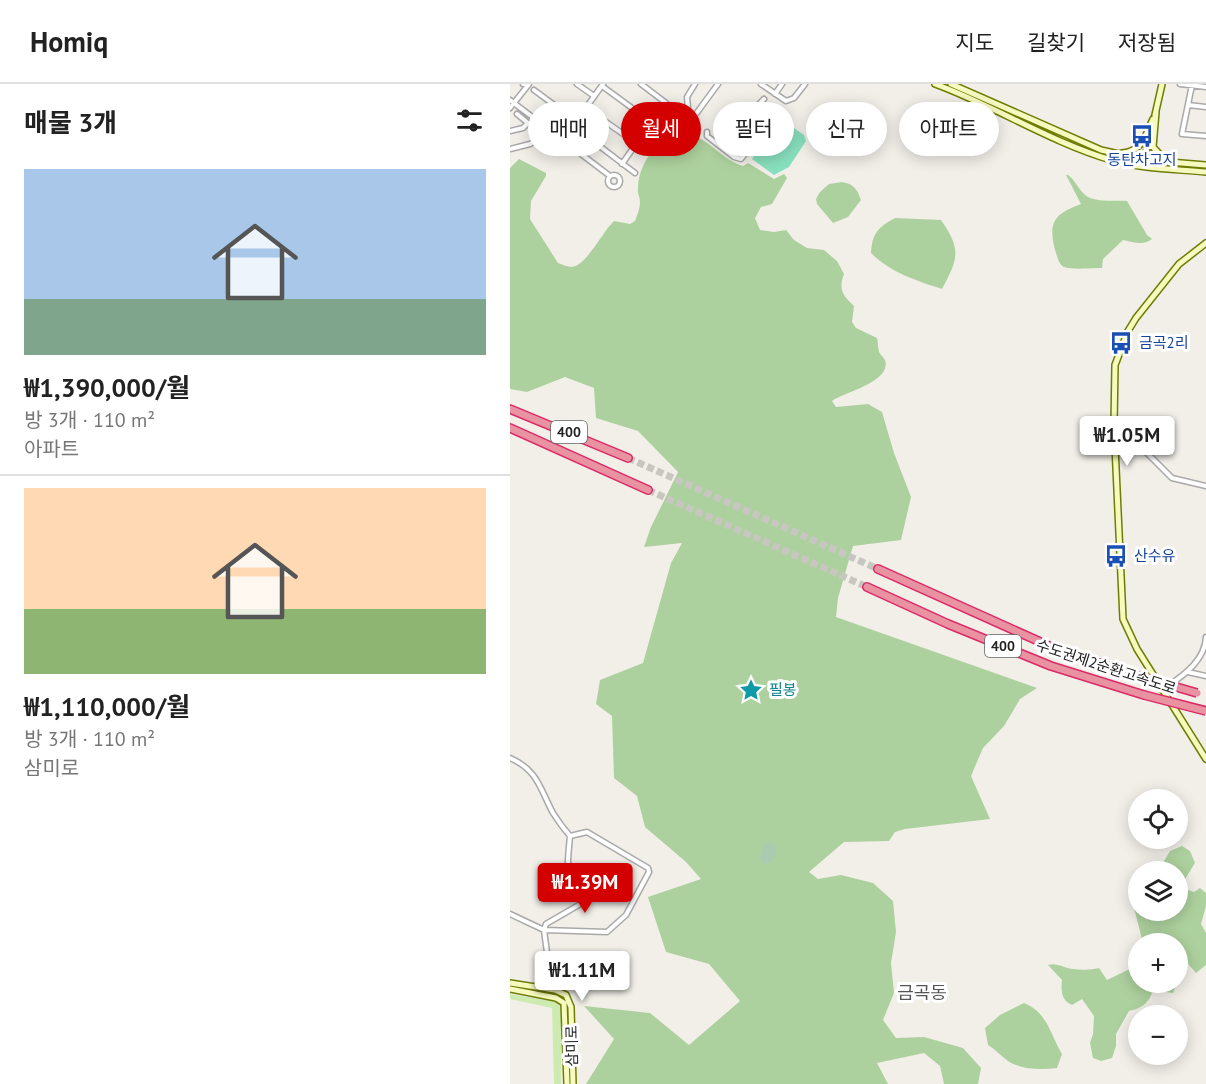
<!DOCTYPE html>
<html lang="ko">
<head>
<meta charset="utf-8">
<style>
  :root { --surface:#fff; --page:#f6f6f6; --text:#222; --muted:#767676; --line:#e0e0e0; --accent:#d40000 }
  body { margin:0; font-family:"PT Sans","Noto Sans KR",sans-serif; background:var(--page); color:var(--text); height:100vh; display:flex; flex-direction:column; font-size:22px; white-space:nowrap }
  * { box-sizing:border-box; margin:0 }
  p { font-size:20px; color:var(--muted) }
  .icon { flex:none; width:33px; height:33px; fill:none; stroke:currentColor; stroke-width:2; stroke-linecap:round; stroke-linejoin:round }
  .map { position:relative; flex:1; overflow:hidden }
  .sheet { display:flex; flex-direction:column; background:var(--surface); width:510px }
  .sheet>* { flex:none }
  .top-card { position:absolute; left:18px; top:18px; width:570px; height:54px; display:flex; gap:12px }
  .fabs { position:absolute; left:618px; top:705px; display:grid; gap:12px }
  .fabs a { display:grid; place-items:center; width:60px; height:60px; border-radius:50%; background:var(--surface); box-shadow:0 3px 15px #0003; font-size:30px }
  .price { position:absolute; translate:-50% -51px; padding:0 14px; border-radius:6px; background:#fff; color:#222; font-size:20px; line-height:39px; filter:drop-shadow(0 2px 3px #0008) }
  .price::after { content:''; position:absolute; left:50%; top:36px; width:18px; height:14px; margin-left:-9px; background:inherit; clip-path:polygon(0 0,100% 0,50% 100%) }
  .price.current { background:var(--accent); color:#fff }
  ul { padding:0; list-style:none }
  li { display:grid; align-content:center; gap:12px; height:318px; padding:0 24px }
  li+li { border-top:2px solid var(--line) }
  li span { display:grid; place-items:center; height:186px; border-radius:0px; color:#555 }
  li>.icon { margin-inline-start:auto }
  span .icon { width:108px; height:108px; fill:#fffc; stroke-width:1 }
  li b { font-size:26px }
  h2 { display:flex; justify-content:space-between; align-items:center; height:72px; padding:0 24px; font-size:26px }
  .chip { padding:0 21px; border-radius:27px; background:var(--surface); box-shadow:0 3px 15px #0003; font-size:21px; line-height:54px }
  .chip.current { background:var(--accent); color:#fff }
  header { display:flex; align-items:center; gap:36px; box-sizing:border-box; height:84px; padding:0 30px; background:var(--surface); border-bottom:2px solid var(--line) }
  header strong { font-size:28px }
  nav { display:flex; gap:33px; margin-inline-start:auto; font-size:21px }
  main { display:flex; flex:1; min-height:0 }
  .map>svg:first-child { display:block }
  .grass { fill:#cdebb0 }
  .forest { fill:#add19e }
  .cemetery { fill:#aacbaf }
  .pitch { fill:#88e0be }
  .lines { fill:none; stroke-linecap:round; stroke-linejoin:round }
  .highway-tunnel { stroke:#c8c6c1; stroke-width:7; stroke-dasharray:7 3.5; stroke-linecap:butt }
  .street-casing { stroke:#a9a9a9; stroke-width:7 }
  .secondary-casing { stroke:#707d05; stroke-width:8 }
  .highway-casing { stroke:#dc2a67; stroke-width:10 }
  .street { stroke:#fff; stroke-width:4 }
  .secondary { stroke:#f7fabf; stroke-width:5 }
  .highway { stroke:#e892a2; stroke-width:7 }
  .highway-bridge-casing { stroke:#dc2a67; stroke-width:10; stroke-linecap:butt }
  .highway-bridge { stroke:#e892a2; stroke-width:7 }
  .labels { text-anchor:middle; stroke-width:6; stroke-linejoin:round; paint-order:stroke }
  .shield { fill:#fff; stroke:#646464; stroke-width:1.5 }
  .shield-label { font-size:14px; font-weight:bold; fill:#222 }
  .transit-label { font-size:15px; fill:#164399; stroke:#fff; text-anchor:start }
  .street-label { font-size:15px; fill:#222; stroke:#fff }
  .culture-label { font-size:15px; fill:#0d838f; stroke:#fff; text-anchor:start }
  .quarter-label { font-size:18px; fill:#555; stroke:#fff }
</style>
</head>
<body>
<header>
<strong>Homiq</strong>
<nav><a>지도</a><a>길찾기</a><a>저장됨</a></nav>
</header>
<main>
<section class="sheet">
<h2>매물 3개<svg class="icon" aria-label="filters" viewBox="0 0 24 24"><path d="M4 7h16M4 17h16"/><circle cx="9" cy="7" r="2"/><circle cx="15" cy="17" r="2"/></svg></h2>
<ul>
<li><span style="background:linear-gradient(#a9c7e8 70%,#7fa58c 0)"><svg class="icon" aria-label="home" viewBox="0 0 24 24"><path d="M3 11l9-7 9 7M6 9v11h12V9"/></svg></span><div><b>₩1,390,000/월</b><p>방 3개 · 110 m²</p><p>아파트</p></div></li>
<li><span style="background:linear-gradient(#ffd9b3 65%,#8fb573 0)"><svg class="icon" aria-label="home" viewBox="0 0 24 24"><path d="M3 11l9-7 9 7M6 9v11h12V9"/></svg></span><div><b>₩1,110,000/월</b><p>방 3개 · 110 m²</p><p>삼미로</p></div></li>
</ul>
</section>
<div class="map">
<svg width="696" height="1000" viewBox="0 0 696 1000">
  <rect width="100%" height="100%" fill="#f2efe9"/>
  <path class="grass" d="M0 910 47 918 51 923V1000H44L42 924 0 915Z"/>
  <path class="forest" d="M167 49C198 49 207 74 233 82L238 79 264 95 274 90 277 94 262 120 251 123 245 134 250 146 264 148 276 146 284 156 297 164 314 166 327 177 334 190C328 206 333 211 344 222L342 238 346 244 367 254C368 258 368 264 369 268 370 270 374 274 375 276 382 298 335 308 322 317L326 323 358 320 372 328 384 369 401 413 391 456 343 462 328 514 326 533 527 604 510 615 494 642 473 664 461 692 480 735 395 745 385 748 379 757 334 758 299 788 308 795 331 791 363 799 383 817 386 848 381 879 384 909 373 936 386 954 414 953 453 964 471 984 468 1000H434L430 982 414 969 367 979 378 1000H76L104 955 74 922 140 929 179 961 230 917 199 880 156 868 138 813 191 795 176 778 135 743 127 712 104 694 102 632 86 620 90 596 133 579 161 479 172 459 134 463 141 443 168 388 128 347 86 334 84 304 55 293 17 308 0 305V84L9 75 36 89V92L21 117 20 135 48 179C51 180 58 183 62 183 76 182 93 147 104 137L120 140 125 137C127 131 130 125 130 118 130 113 127 109 128 104 128 82 146 55 167 49Z
    M556 91H558C565 96 568 104 574 110 582 119 606 116 617 117L637 151 642 155C634 162 623 158 613 156L593 175 592 184C583 184 562 186 554 183 548 180 547 171 545 166 538 138 544 130 571 120Z
    M332 98C344 100 347 105 351 116L338 133 323 139 307 120 306 115 310 108 319 100Z
    M385 134 431 136C452 166 448 175 432 205 405 196 381 189 361 169 362 150 368 143 385 134Z
    M672 762 680 767 685 779 672 800 675 805 684 808 690 804 696 809V822L691 840 696 849V881L686 889 672 873C666 886 670 895 663 909L649 907 642 909C638 920 630 925 619 927L606 950V962L602 974 591 977 583 974 580 959 583 950 584 932 572 915 562 921C551 916 551 907 552 896L538 881C546 878 554 884 563 885 572 886 580 886 589 884L597 896 624 883 628 878V898H668V860L633 859 624 824 628 819V826H668V788L648 787 660 767Z
    M514 919C538 929 540 950 552 970L547 984C531 986 512 986 498 977 491 972 485 965 478 961L475 944 490 931Z"/>
  <path class="cemetery" d="M260 759 265 761C268 771 264 779 254 780L251 778 250 773 254 760Z"/>
  <path class="pitch" d="M271 35 294 51 296 57 279 83 264 91 242 75Z"/>
  <g class="lines">
    <path class="highway-tunnel" d="M118 374 368 485
      M138 406 357 503"/>
    <g class="street-casing">
      <path id="street" d="M13 0H14
        M67 0 84 12
        M131 0 160 22V37
        M185 0 177 13 179 36 183 34 208 0
        M251 0 276 17 284 14 295 0
        M670 0 696 3
        M682 1 672 50 696 52
        M92 2 152 46
        M24 6 66 37
        M265 10 272 0
        M0 16 100 92
        M678 21 696 23
        M0 24 19 0
        M76 24 136 66
        M63 42 125 89
        M148 43 160 27
        M0 47 13 44 18 39 7 30
        M197 48V52L224 73 231 75 268 26
        M53 56 93 0
        M0 65 20 60 28 55 37 64
        M214 65 236 34 254 15
        M112 80 126 60
        M98 97a6 6 0 1 1 12 0a6 6 0 1 1-12 0Z
        M605 352 636 368 662 394 696 402
        M678 588 696 592
        M659 601C676 590 695 575 696 553
        M0 674C28 686 30 705 43 729 48 737 54 745 60 752L77 748 138 784 139 788 116 831 97 848 34 846 0 830
        M42 906 34 846 36 840 79 815C54 791 57 786 60 752"/>
    </g>
    <g class="secondary-casing">
      <path id="secondary" d="M425 0C485 22 540 58 601 76 632 85 664 85 696 88
        M441 0 591 66 635 76 696 81
        M646 28 643 63 653 74 661 75
        M645 31 652 0
        M612 69C633 67 635 52 643 35
        M634 77 640 51
        M696 159 669 180 626 234 618 247 605 281 604 341 613 535 627 565 696 675
        M0 899 45 906 56 911 61 923 63 1000
        M0 905 46 914 54 919 57 1000"/>
    </g>
    <g class="highway-casing">
      <path id="highway" d="M0 325 118 374
        M0 344 138 406
        M368 485 546 565 625 591
        M357 503 438 540 541 582 634 611"/>
    </g>
    <use href="#street" class="street"/>
    <use href="#secondary" class="secondary"/>
    <use href="#highway" class="highway"/>
    <g class="highway-bridge-casing">
      <path id="highway-bridge" d="M625 591 687 609
        M634 611 696 627"/>
    </g>
    <use href="#highway-bridge" class="highway-bridge"/>
  </g>
  <defs>
    <g id="bus-bare" transform="scale(1.8)"><path d="M-5-6H5V4H4V6H2V4H-2V6H-4V4H-5ZM-3.5-4V0h7V-4ZM-3.5 1.2v1.5H-2V1.2ZM2 1.2v1.5H3.5V1.2Z" fill="#1a4fb4" stroke="#fff" stroke-width="2.5" paint-order="stroke"/></g>
    <g id="sight-bare" transform="scale(1.8)"><path d="M0-6L1.8-2.2L6-1.7L2.9 1.2L3.7 5.4L0 3.3L-3.7 5.4L-2.9 1.2L-6-1.7L-1.8-2.2Z" fill="#0f9aa8" stroke="#fff" stroke-width="2.5" paint-order="stroke"/></g>
  </defs>
  <g fill-rule="evenodd">
    <use href="#bus-bare" x="632" y="52"/>
    <use href="#bus-bare" x="611" y="259"/>
    <use href="#bus-bare" x="606" y="472"/>
    <use href="#sight-bare" x="241" y="606"/>
  </g>
  <g class="labels">
    <g class="shield">
      <rect x="41" y="337" width="36" height="22" rx="4.5"/>
      <rect x="475" y="551" width="36" height="22" rx="4.5"/>
    </g>
    <g class="shield-label">
      <text x="59" y="353">400</text>
      <text x="493" y="567">400</text>
    </g>
    <g class="transit-label">
      <text x="632" y="81" text-anchor="middle">동탄차고지</text>
      <text x="629" y="264">금곡2리</text>
      <text x="624" y="477">산수유</text>
    </g>
    <g class="street-label">
      <text transform="translate(596 583) rotate(18)" y="5">수도권제2순환고속도로</text>
      <text transform="translate(62 962) rotate(-91)" y="5">삼미로</text>
    </g>
    <g class="culture-label">
      <text x="259" y="611">필봉</text>
    </g>
    <g class="quarter-label">
      <text x="412" y="915">금곡동</text>
    </g>
  </g>
</svg>
<div class="fabs">
<a><svg class="icon" aria-label="locate" viewBox="0 0 24 24"><circle cx="12" cy="12" r="6"/><path d="M12 2v4M12 18v4M2 12h4M18 12h4"/></svg></a>
<a><svg class="icon" aria-label="layers" viewBox="0 0 24 24"><path d="M12 4l9 5-9 5-9-5zM3 14l9 5 9-5"/></svg></a>
<a>+</a>
<a>−</a>
</div>
<b class="price" style="left:617px;top:383px">₩1.05M</b>
<b class="price current" style="left:75px;top:830px">₩1.39M</b>
<b class="price" style="left:72px;top:918px">₩1.11M</b>
<div class="top-card">
<a class="chip">매매</a>
<a class="chip current">월세</a>
<a class="chip">필터</a>
<a class="chip">신규</a>
<a class="chip">아파트</a>
</div>
</div>
</main>
</body>
</html>
